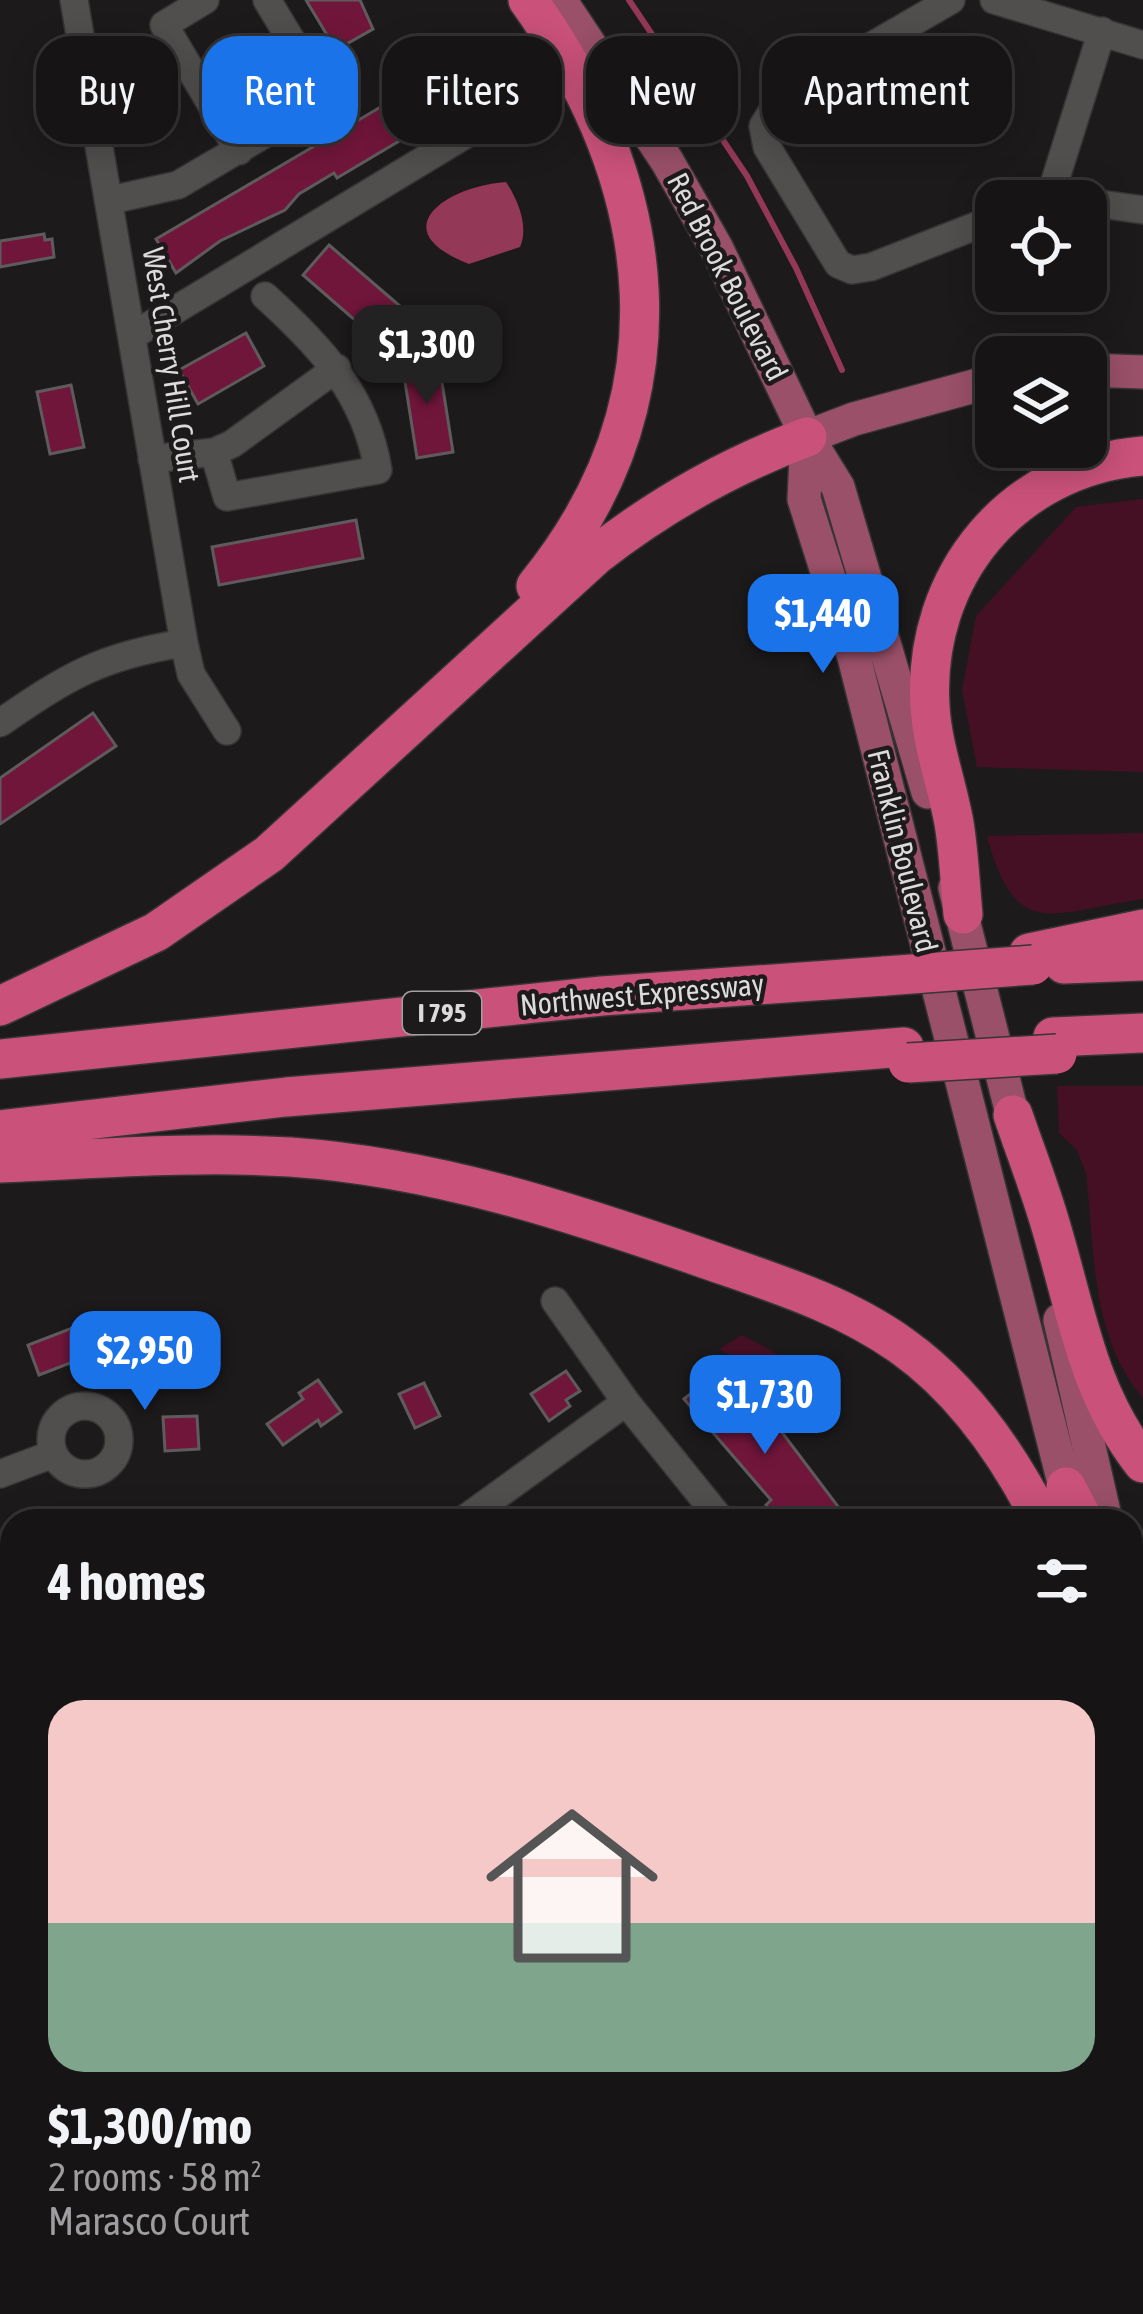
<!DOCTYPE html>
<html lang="en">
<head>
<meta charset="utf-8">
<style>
  :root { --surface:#161414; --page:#232122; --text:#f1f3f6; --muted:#9e9ea0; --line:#353334; --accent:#1a73e8 }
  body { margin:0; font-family:"Asap Condensed",sans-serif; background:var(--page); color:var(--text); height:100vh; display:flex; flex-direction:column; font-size:45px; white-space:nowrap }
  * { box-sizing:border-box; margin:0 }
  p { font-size:39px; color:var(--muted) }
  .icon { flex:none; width:66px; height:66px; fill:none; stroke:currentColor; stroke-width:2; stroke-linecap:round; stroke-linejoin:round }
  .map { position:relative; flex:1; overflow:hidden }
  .sheet { position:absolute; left:0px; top:1509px; width:1143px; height:807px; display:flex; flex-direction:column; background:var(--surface); border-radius:36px 36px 0 0; box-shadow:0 6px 30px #0003,0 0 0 3px var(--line) }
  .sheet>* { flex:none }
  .hud { position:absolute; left:36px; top:36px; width:1071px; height:108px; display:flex; gap:24px }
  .fabs { position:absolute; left:975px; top:180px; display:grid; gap:24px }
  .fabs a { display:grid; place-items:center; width:132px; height:132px; border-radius:24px; background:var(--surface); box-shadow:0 6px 30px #0003,0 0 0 3px var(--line); font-size:60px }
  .price { position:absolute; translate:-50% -102px; padding:0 27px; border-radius:24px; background:var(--accent); color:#fff; font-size:39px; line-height:78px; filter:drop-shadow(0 3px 6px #0008) }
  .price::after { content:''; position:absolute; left:50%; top:72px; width:36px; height:27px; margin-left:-18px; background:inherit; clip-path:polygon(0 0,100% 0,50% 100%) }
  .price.current { background:#222; color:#fff }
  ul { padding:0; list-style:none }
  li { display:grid; align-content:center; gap:24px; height:636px; padding:0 48px }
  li+li { border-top:3px solid var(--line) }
  li span { display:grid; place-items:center; height:372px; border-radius:36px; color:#555 }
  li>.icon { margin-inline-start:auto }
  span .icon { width:216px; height:216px; fill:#fffc; stroke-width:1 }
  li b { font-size:51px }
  h2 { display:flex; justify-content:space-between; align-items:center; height:144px; padding:0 48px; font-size:51px }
  .pill { padding:0 42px; border-radius:36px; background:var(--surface); box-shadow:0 6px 30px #0003,0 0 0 3px var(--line); font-size:42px; line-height:108px }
  .pill.current { background:var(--accent); color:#fff }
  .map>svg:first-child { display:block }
  .green { fill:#461024 }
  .water { fill:#943858 }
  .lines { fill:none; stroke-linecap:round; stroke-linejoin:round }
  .stream { stroke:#943858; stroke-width:6 }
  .building { fill:#71163b; stroke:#5e5b5c; stroke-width:3 }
  .minor-casing { stroke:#363435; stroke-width:30 }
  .major-casing { stroke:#363435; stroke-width:36 }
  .highway-casing { stroke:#363435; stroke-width:42 }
  .minor { stroke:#514e4e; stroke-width:27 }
  .major { stroke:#995068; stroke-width:33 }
  .highway { stroke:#c9517a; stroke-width:39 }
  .highway-bridge-casing { stroke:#363435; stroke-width:42; stroke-linecap:butt }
  .highway-bridge { stroke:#c9517a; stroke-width:39 }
  .labels { text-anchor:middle; stroke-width:9; stroke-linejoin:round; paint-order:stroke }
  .shield { fill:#1d1a1b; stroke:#a3a0a1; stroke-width:3 }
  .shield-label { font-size:27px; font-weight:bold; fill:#dcdada }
  .street-label { font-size:30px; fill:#dcdada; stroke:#1d1a1b }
</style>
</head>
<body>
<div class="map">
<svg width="1143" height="2314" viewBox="0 0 1143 2314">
  <rect width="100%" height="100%" fill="#1d1a1b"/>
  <path class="green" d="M1143 499V772L977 767 962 690 976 616 1076 507Z
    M1143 833V899C1051 912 1016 943 987 836Z
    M1057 1086H1143V1398C1090 1336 1095 1251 1086 1173L1077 1150 1059 1133Z
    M742 1335 833 1384 821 1405 719 1349Z"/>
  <path class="water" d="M506 182C518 200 529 227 520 247L469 264C381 230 447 186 506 182Z"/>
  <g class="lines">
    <path class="stream" d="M629 0 747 176 796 268 842 370"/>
  </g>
  <path class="building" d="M306 0H360L373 29 336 50Z
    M413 88 429 115 412 126 416 131 337 178 334 173 299 194 285 210 220 241 176 273 156 239Z
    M44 234 45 240 52 239 54 257 0 267V241Z
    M329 245 415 319 388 349 303 275Z
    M246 333 264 366 198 404 179 370Z
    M438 357 453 452 417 458 402 363Z
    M71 385 84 447 50 454 37 392Z
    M356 520 363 558 219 585 212 547Z
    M93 713 116 746 0 824V778Z
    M75 1327 86 1357 39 1375 28 1345Z
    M129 1332 168 1356 153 1380 115 1357Z
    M566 1371 580 1391 566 1400 570 1406 549 1421 531 1394Z
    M714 1375 749 1419 760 1410 772 1425 775 1423 849 1521H779L766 1505 771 1500 684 1399Z
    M318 1380 341 1412 321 1426 318 1420 283 1445 267 1424 303 1399 299 1393Z
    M424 1383 440 1416 415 1428 399 1394Z
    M197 1416 199 1449 165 1451 163 1417Z"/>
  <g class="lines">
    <g class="minor-casing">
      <path id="minor" d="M74 0 184 643 191 674 227 731
        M205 0 164 25 239 151
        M951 0 780 99 763 126 767 147 838 264 852 270 871 267 996 218
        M994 0 1143 45
        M1050 197 1102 31
        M111 200 178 185 326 98 267 0
        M1086 202 1143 210
        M132 336 518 103
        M214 452 227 497 378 470C366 394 320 346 265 296
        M152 459 214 452 232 444 337 368
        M0 723C68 676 101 656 184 643
        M555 1301 626 1402 722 1521
        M51 1440a34 34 0 1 1 68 0a34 34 0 1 1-68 0Z
        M0 1474 53 1454
        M462 1521 626 1402
        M0 1880 12 1869
        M334 2304 350 2314
        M1010 2304 1102 2314
        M916 2314 1004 2304"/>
    </g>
    <g class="major-casing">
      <path id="major" d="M560 0 667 161 717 249 807 437 838 487 928 792
        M1086 370 1143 372
        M807 437 804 499 854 657 1071 1510
        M807 437 854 419 996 380
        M955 888 1019 1141
        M1060 1320 1106 1521
        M1131 1631 1143 1682
        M1131 1779 1143 1830"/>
    </g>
    <g class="highway-casing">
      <path id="highway" d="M528 0C662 187 688 399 536 586
        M963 914C960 884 959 853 954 823 947 784 932 745 930 706 922 576 1012 467 1143 456
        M1029 953 1143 929
        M1064 964 1143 961
        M0 1006 156 932 269 854 595 556C660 505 729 466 807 437
        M1053 1037 1143 1033
        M0 1059 602 996 885 976
        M1013 1115C1026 1153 1041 1191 1052 1230 1077 1314 1088 1393 1143 1463
        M0 1130 286 1097 904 1047
        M0 1163C96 1159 194 1151 290 1157 434 1167 568 1211 703 1258 771 1282 842 1303 902 1346 964 1390 1008 1454 1042 1521
        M1066 1487 1084 1521
        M1131 1663 1143 1666"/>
    </g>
    <use href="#minor" class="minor"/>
    <use href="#major" class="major"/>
    <use href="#highway" class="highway"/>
    <g class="highway-bridge-casing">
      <path id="highway-bridge" d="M885 976 1033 965
        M908 1063 1057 1054"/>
    </g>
    <use href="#highway-bridge" class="highway-bridge"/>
  </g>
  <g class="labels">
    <rect class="shield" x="403" y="992" width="78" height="42" rx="9"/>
    <g class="shield-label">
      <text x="442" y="1022">I 795</text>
    </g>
    <g class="street-label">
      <text transform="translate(727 277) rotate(63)" y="10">Red Brook Boulevard</text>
      <text transform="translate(171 365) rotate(81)" y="10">West Cherry Hill Court</text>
      <text transform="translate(902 851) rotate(76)" y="10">Franklin Boulevard</text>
      <text transform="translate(642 995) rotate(-5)" y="10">Northwest Expressway</text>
    </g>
  </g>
</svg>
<div class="fabs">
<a><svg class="icon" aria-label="locate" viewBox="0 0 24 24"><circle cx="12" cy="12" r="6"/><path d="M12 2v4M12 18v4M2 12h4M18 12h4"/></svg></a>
<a><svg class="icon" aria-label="layers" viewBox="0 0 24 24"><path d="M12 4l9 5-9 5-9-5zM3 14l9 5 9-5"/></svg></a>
</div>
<b class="price current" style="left:427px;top:407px">$1,300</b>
<b class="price" style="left:823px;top:676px">$1,440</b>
<b class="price" style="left:145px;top:1413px">$2,950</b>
<b class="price" style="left:765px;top:1457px">$1,730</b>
<div class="hud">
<a class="pill">Buy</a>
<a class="pill current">Rent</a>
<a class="pill">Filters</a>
<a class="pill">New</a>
<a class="pill">Apartment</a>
</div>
<section class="sheet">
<h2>4 homes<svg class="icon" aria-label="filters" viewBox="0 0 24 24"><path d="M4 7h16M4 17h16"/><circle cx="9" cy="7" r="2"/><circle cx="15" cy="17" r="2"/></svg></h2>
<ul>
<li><span style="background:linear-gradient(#f6c9c9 60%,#7fa58c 0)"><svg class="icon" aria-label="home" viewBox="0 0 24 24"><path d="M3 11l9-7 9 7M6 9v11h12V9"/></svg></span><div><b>$1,300/mo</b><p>2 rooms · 58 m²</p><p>Marasco Court</p></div></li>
</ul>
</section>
</div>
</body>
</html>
